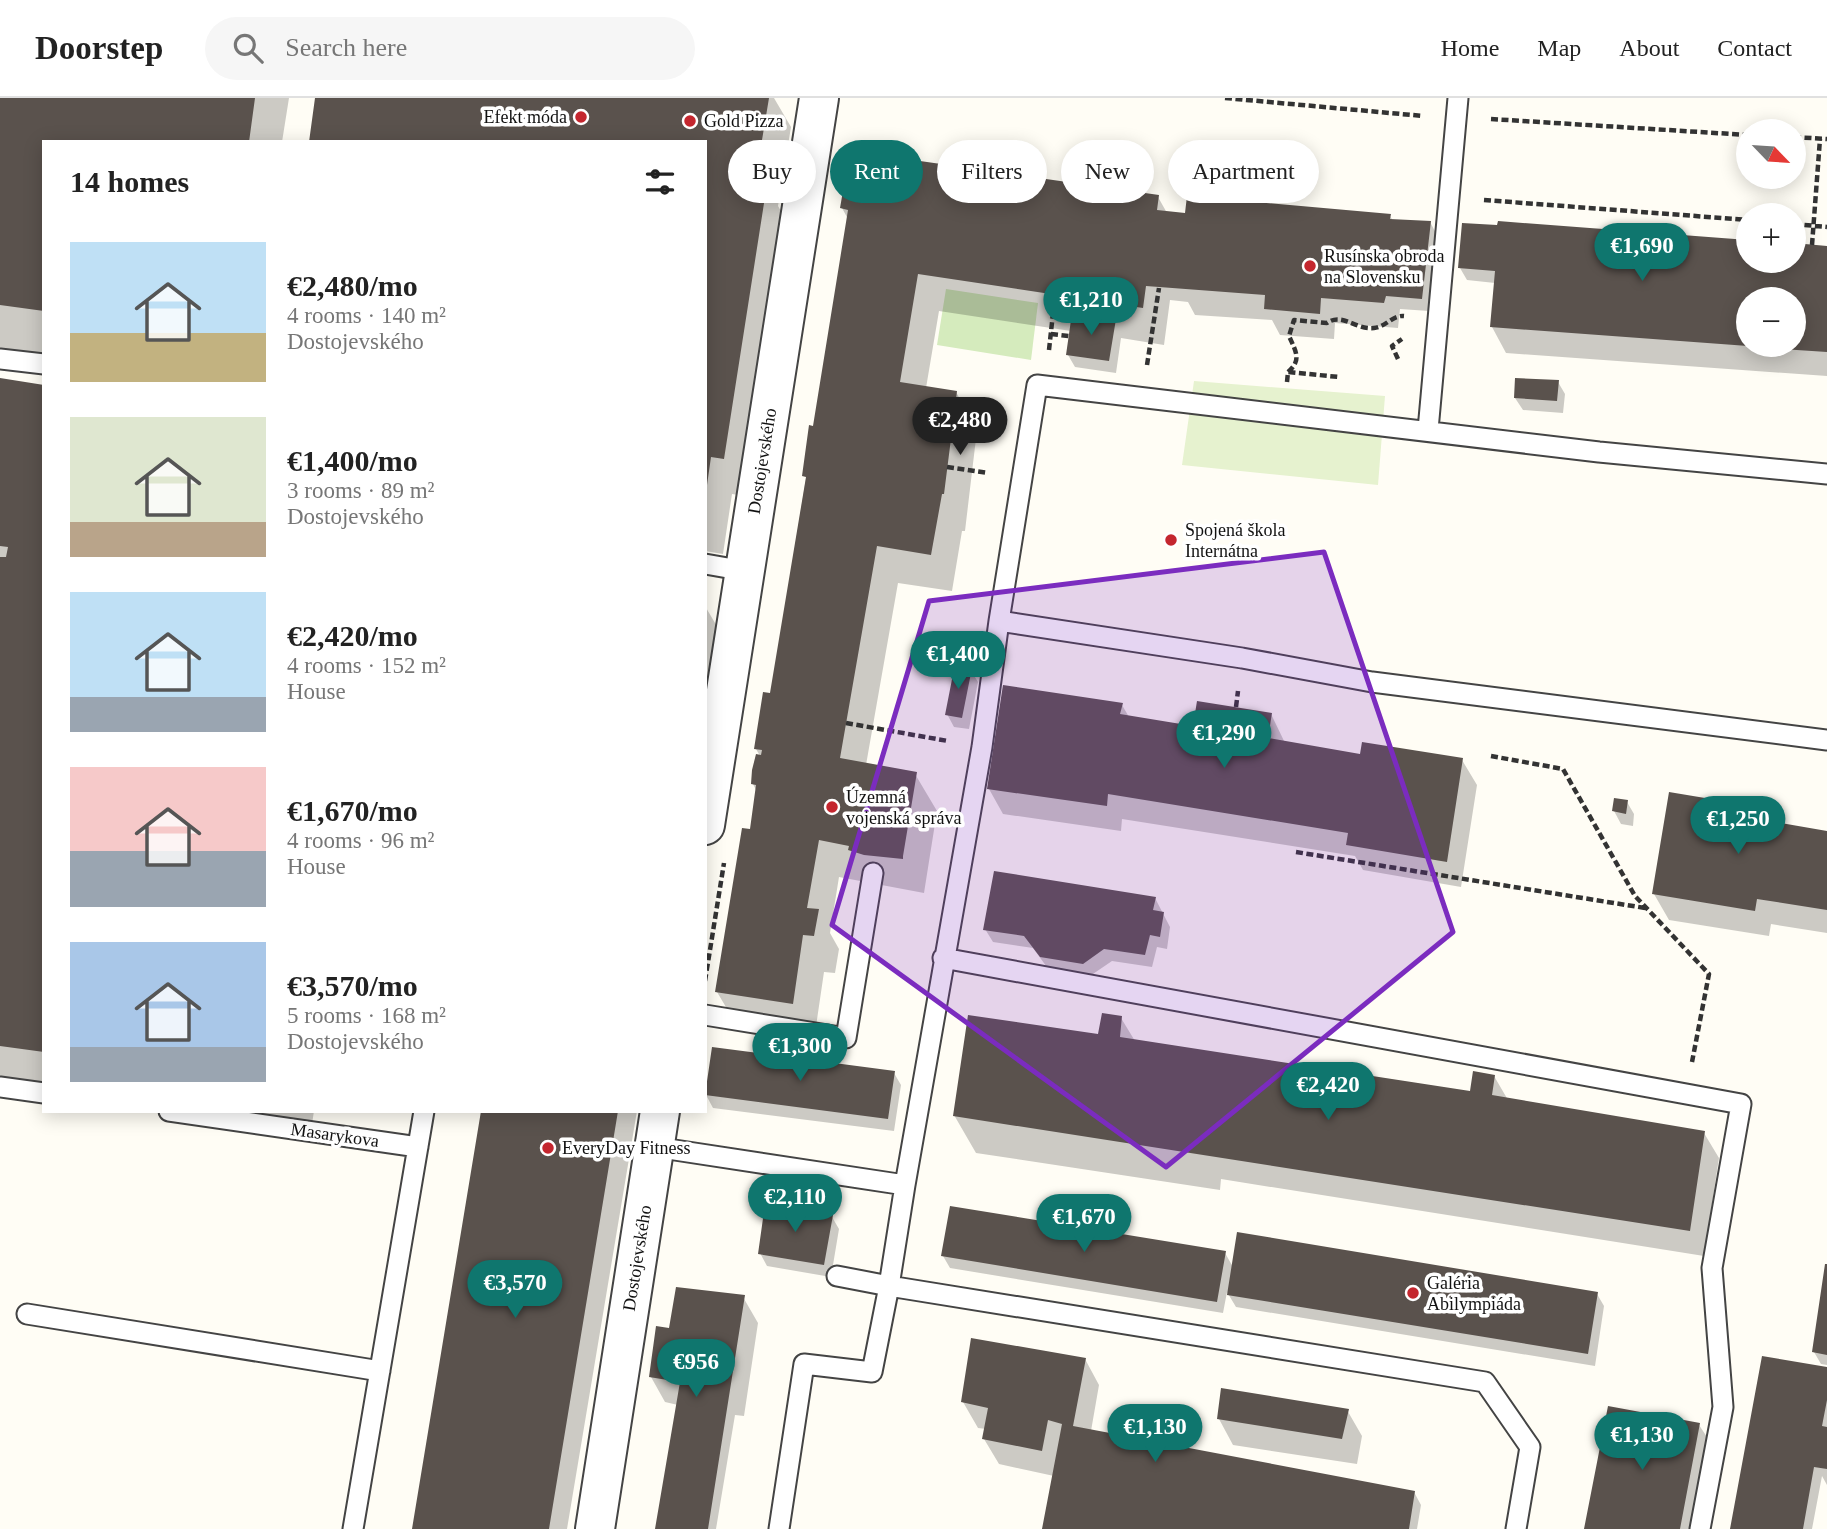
<!DOCTYPE html>
<html lang="en">
<head>
<meta charset="utf-8">
<style>
  :root { --surface:#fff; --page:#f6f6f6; --text:#222; --muted:#767676; --line:#e0e0e0; --accent:#0f766e }
  body { margin:0; font-family:"Times New Roman",serif; background:var(--page); color:var(--text); height:100vh; display:flex; flex-direction:column; font-size:26px; white-space:nowrap }
  * { box-sizing:border-box; margin:0 }
  p { font-size:23px; color:var(--muted) }
  .icon { flex:none; width:38px; height:38px; fill:none; stroke:currentColor; stroke-width:2; stroke-linecap:round; stroke-linejoin:round }
  .map { position:relative; flex:1; overflow:hidden }
  .details { position:absolute; left:42px; top:42px; width:665px; height:973px; display:flex; flex-direction:column; background:var(--surface); border-radius:0px; box-shadow:0 4px 18px #0003 }
  .details>* { flex:none }
  .hud { position:absolute; left:728px; top:42px; width:665px; height:63px; display:flex; gap:14px }
  .needle { width:46px; rotate:115deg }
  .buttons { position:absolute; left:1736px; top:21px; display:grid; gap:14px }
  .buttons a { display:grid; place-items:center; width:70px; height:70px; border-radius:50%; background:var(--surface); box-shadow:0 4px 18px #0003; font-size:35px }
  .price { position:absolute; translate:-50% -60px; padding:0 16px; border-radius:24px; background:var(--accent); color:#fff; font-size:23px; line-height:46px; filter:drop-shadow(0 2px 4px #0008) }
  .price::after { content:''; position:absolute; left:50%; top:42px; width:21px; height:16px; margin-left:-10px; background:inherit; clip-path:polygon(0 0,100% 0,50% 100%) }
  .price.selected { background:#222; color:#fff }
  ul { padding:0; list-style:none }
  li { display:flex; align-items:center; gap:21px; height:175px; padding:0 28px }
  li span { display:grid; place-items:center; flex:none; width:196px; height:140px; border-radius:0px; color:#555 }
  li>.icon { margin-inline-start:auto }
  span .icon { width:84px; height:84px; fill:#fffc; stroke-width:1 }
  li b { font-size:30px }
  h2 { display:flex; justify-content:space-between; align-items:center; height:84px; padding:0 28px; font-size:30px }
  .pill { padding:0 24px; border-radius:32px; background:var(--surface); box-shadow:0 4px 18px #0003; font-size:24px; line-height:63px }
  .pill.selected { background:var(--accent); color:#fff }
  header { display:flex; align-items:center; gap:42px; box-sizing:border-box; height:98px; padding:0 35px; background:var(--surface); border-bottom:2px solid var(--line) }
  header strong { font-size:33px }
  nav { display:flex; gap:38px; margin-inline-start:auto; font-size:24px }
  .search { width:490px; height:63px; background:var(--page); display:flex; align-items:center; gap:18px; box-sizing:border-box; padding:0 24px; border-radius:38px; color:var(--muted); font-size:26px }
  .map>svg:first-child { display:block }
  .green { fill:#d5ebbd }
  .pitch { fill:#e6f2cf }
  .shadow { fill:#0003; fill-rule:evenodd }
  .building { fill:#5a524d }
  .lines { fill:none; stroke-linecap:round; stroke-linejoin:round }
  .service-casing { stroke:#444; stroke-width:23 }
  .minor-casing { stroke:#444; stroke-width:42 }
  .path { stroke:#333; stroke-width:4.5; stroke-dasharray:7 3.5; stroke-linecap:butt }
  .service { stroke:#fff; stroke-width:19 }
  .minor { stroke:#fff; stroke-width:38 }
  .marked { fill:#7b2cbf; fill-opacity:0.2; stroke:#7b2cbf; stroke-width:5; stroke-linejoin:round }
  .poi-dot { fill:#c4262e; stroke:#fff; stroke-width:2.5 }
  .labels { text-anchor:middle; stroke-width:7; stroke-linejoin:round; paint-order:stroke }
  .poi-label { font-size:18px; fill:#111; stroke:#fff; text-anchor:start }
  .street-label { font-size:18px; fill:#111; stroke:#fff }
</style>
</head>
<body>
<header>
<strong>Doorstep</strong>
<div class="search"><svg class="icon" aria-label="search" viewBox="0 0 24 24"><circle cx="10" cy="10" r="6"/><path d="M15 15l6 6"/></svg>Search here</div>
<nav><a>Home</a><a>Map</a><a>About</a><a>Contact</a></nav>
</header>
<div class="map">
<svg width="1827" height="1431" viewBox="0 0 1827 1431">
  <rect width="100%" height="100%" fill="#fffdf5"/>
  <path class="green" d="M946 191 1038 205 1031 262 937 247Z"/>
  <path class="pitch" d="M1194 283 1385 298 1378 387 1182 367Z"/>
  <path class="shadow" d="M0 0H289L282 44H44V257L0 251Z
    M317 0H774L791 29 778 108 788 125 745 398 732 396 723 456 705 453V44Z
    M1158 99 1167 115 1390 118 1393 123 1430 124 1437 137 1429 213 1400 211 1398 230 1335 225 1334 241 1280 237 1272 222 1195 217 1188 204 1170 202 1164 247 1121 240 1116 275 1075 269 1068 257 1071 233 939 213 926 290 956 294 977 332 965 433H962L952 493 898 485 866 667 915 676 937 713 924 795 839 779 830 835 839 851 835 875 824 874 814 942 739 931 717 894 751 733 757 694 753 686 760 658 756 651 771 597 848 121 842 110Z
    M1500 125 1748 144V163H1794V147L1827 149V278L1506 255 1492 229 1495 185 1467 182 1460 170ZM1748 201H1794V247H1748Z
    M0 282 44 289V988L0 982Z
    M1558 284 1565 296 1563 315 1523 312 1515 300Z
    M705 508 725 542 705 664Z
    M970 571 978 584 969 631 954 629 947 616Z
    M1122 607 1129 619 1194 630 1271 616 1285 645 1362 658 1462 662 1477 687 1461 789 1363 772 1355 758 1122 721 1121 733 1003 716 989 691Z
    M1627 704 1634 716 1633 728 1621 726 1614 713Z
    M1770 712 1779 727 1827 734V835L1771 826 1769 838 1669 822 1654 796Z
    M1155 800 1170 829 1167 851 1157 849 1152 869 1112 863 1090 878 1049 872 1033 850 993 844 985 831Z
    M1121 920 1135 943 1471 995 1494 978 1508 1002 1704 1035 1719 1060 1704 1158 1221 1081 1220 1092 976 1055 954 1017 1100 938Z
    M894 975 901 987 894 1033 713 1010 706 997Z
    M220 1013H314L312 1026Z
    M483 1013H637L567 1431H414Z
    M832 1119 839 1131 831 1179 767 1168 760 1155Z
    M1225 1155 1233 1169 1597 1196 1604 1208 1595 1268 1236 1209 1227 1194 1223 1215 950 1170 943 1158Z
    M1827 1168V1267L1821 1266 1814 1254Z
    M743 1199 758 1225 744 1318 735 1317 716 1431H657L678 1307 665 1304 651 1279 670 1232Z
    M1085 1261 1099 1287 1091 1333 1414 1394 1421 1407 1417 1431H1044L1054 1378 999 1366 984 1341 986 1331 978 1330 963 1304Z
    M1827 1271V1387L1822 1378 1812 1431H1732Z
    M1347 1312 1362 1338 1357 1366 1233 1347 1219 1321Z
    M1699 1327 1707 1339 1689 1431H1586Z"/>
  <path class="building" d="M0 0H255L249 44H44V213L0 207Z
    M315 0H769L755 84 767 86 724 361 711 359 707 387 705 44H309Z
    M850 53 1159 97 1157 112 1185 115 1187 98 1391 116 1390 121 1431 123 1422 201 1386 198 1384 205 1321 200 1320 216 1264 211 1265 197 1146 188 1143 210 918 176 900 284 957 293 944 396H942L931 457 877 448 840 660 917 674 903 758V761L864 757 848 752 849 748 819 742 807 810 819 811 814 838 803 837 793 906 715 894 742 730 750 731 756 687 751 686 752 672 756 656 761 657 762 652 754 651 763 594 770 595 806 379 802 378 809 327 813 328 848 112 840 110Z
    M1498 123 1748 142V163H1794V145L1827 148V254L1752 249 1794 247V201H1748V248L1490 229 1495 173 1458 170 1462 125 1497 127Z
    M1072 215 1116 221 1109 263 1066 257Z
    M0 280 44 287V954L0 948V459H6L8 449 0 448Z
    M1515 280 1559 282 1557 303 1514 300Z
    M955 566 972 570 962 620 945 617Z
    M1003 587 1123 605 1120 616 1193 628 1197 603 1272 615 1268 640 1360 656 1362 644 1463 660 1447 764 1346 747 1348 735 1108 696 1107 708 987 691Z
    M1669 694 1771 711 1769 723 1827 733V812L1757 801 1755 813 1652 796Z
    M1614 700 1628 702 1626 716 1612 713Z
    M994 773 1156 799 1153 812 1164 814 1160 839 1150 837 1145 857 1104 851 1083 866 1040 859 1024 838 983 832Z
    M1102 915 1122 918 1120 939 1470 993 1473 973 1495 977 1492 997 1705 1033 1690 1133 953 1018 968 917 1098 936Z
    M712 949 895 973 888 1021 705 997Z
    M481 1013H618L549 1431H412Z
    M765 1106 833 1117 824 1167 758 1156Z
    M950 1108 1226 1153 1217 1204 941 1158Z
    M1237 1134 1598 1194 1588 1256 1227 1197Z
    M1825 1166H1827V1257L1812 1254Z
    M676 1189 745 1197 708 1431H655L680 1284 649 1279 656 1228 669 1230Z
    M971 1240 1086 1260 1073 1328 1415 1393 1409 1431H1042L1062 1326 1048 1322 1042 1353 982 1341 988 1310 961 1304Z
    M1762 1258 1827 1269V1302L1822 1328 1827 1329V1371L1814 1369 1803 1431H1730Z
    M1221 1290 1349 1311 1342 1341 1217 1321Z
    M1608 1308 1700 1325 1680 1431H1584Z"/>
  <g class="lines">
    <g class="service-casing">
      <path id="service" d="M0 261 44 266
        M1428 332 1458 0
        M1827 376 1599 354 1037 287 999 523 1242 560 1372 584 1827 642
        M705 466 745 473
        M943 860 1741 1006 1712 1170 1723 1309 1700 1431
        M705 917 846 940 873 775
        M0 989 44 995
        M169 1013 418 1049
        M655 1049 905 1087 889 1188 1485 1284 1530 1349 1516 1431
        M905 1087 982 649 999 523
        M27 1216 380 1273
        M353 1431 424 1013
        M779 1431 804 1266 872 1274 889 1188 837 1178"/>
    </g>
    <g class="minor-casing">
      <path id="minor" d="M705 727 819 0
        M595 1431 660 1013"/>
    </g>
    <path class="path" d="M1225 0 1423 18
      M1491 21 1748 37
      M1794 39 1827 41
      M1484 102 1748 122
      M1794 126 1827 129
      M1812 147 1820 41
      M1051 236 1069 238
      M1049 252 1055 197
      M1398 261 1392 248 1402 241
      M1147 267 1159 190
      M1288 274C1302 262 1296 254 1289 238L1294 222 1327 225C1342 214 1355 232 1374 230 1386 229 1392 217 1404 218
      M1287 284 1288 274 1339 279
      M947 369 988 375
      M1236 609 1238 593
      M846 625 948 643
      M1491 658 1563 671 1635 798 1709 876 1692 964
      M1296 754 1645 810
      M705 883 724 765"/>
    <use href="#service" class="service"/>
    <use href="#minor" class="minor"/>
  </g>
  <path class="marked" d="M1324 454 1453 834 1166 1069 832 827 929 503Z"/>
  <g class="poi-dot">
    <circle cx="581" cy="19" r="7"/>
    <circle cx="690" cy="23" r="7"/>
    <circle cx="1310" cy="168" r="7"/>
    <circle cx="1171" cy="442" r="7"/>
    <circle cx="832" cy="709" r="7"/>
    <circle cx="548" cy="1050" r="7"/>
    <circle cx="1413" cy="1195" r="7"/>
  </g>
  <g class="labels">
    <g class="poi-label">
      <text x="567" y="25" text-anchor="end">Efekt móda</text>
      <text x="704" y="29">Gold Pizza</text>
      <text x="1324" y="164">Rusínska obroda<tspan x="1324" dy="21">na Slovensku</tspan></text>
      <text x="1185" y="438">Spojená škola<tspan x="1185" dy="21">Internátna</tspan></text>
      <text x="846" y="705">Územná<tspan x="846" dy="21">vojenská správa</tspan></text>
      <text x="562" y="1056">EveryDay Fitness</text>
      <text x="1427" y="1191">Galéria<tspan x="1427" dy="21">Abilympiáda</tspan></text>
    </g>
    <g class="street-label">
      <text transform="translate(762 363) rotate(-81)" y="6">Dostojevského</text>
      <text transform="translate(335 1037) rotate(8)" y="6">Masarykova</text>
      <text transform="translate(637 1160) rotate(-81)" y="6">Dostojevského</text>
    </g>
  </g>
</svg>
<div class="buttons">
<a><svg class="needle" viewBox="-14 -14 28 28"><path d="M0-13l5 13h-10z" fill="#e53935"/><path d="M0 13l5-13h-10z" fill="#767676"/></svg></a>
<a>+</a>
<a>−</a>
</div>
<b class="price" style="left:1642px;top:185px">€1,690</b>
<b class="price" style="left:1091px;top:239px">€1,210</b>
<b class="price selected" style="left:960px;top:359px">€2,480</b>
<b class="price" style="left:958px;top:593px">€1,400</b>
<b class="price" style="left:1224px;top:672px">€1,290</b>
<b class="price" style="left:1738px;top:758px">€1,250</b>
<b class="price" style="left:800px;top:985px">€1,300</b>
<b class="price" style="left:1328px;top:1024px">€2,420</b>
<b class="price" style="left:795px;top:1136px">€2,110</b>
<b class="price" style="left:1084px;top:1156px">€1,670</b>
<b class="price" style="left:515px;top:1222px">€3,570</b>
<b class="price" style="left:696px;top:1301px">€956</b>
<b class="price" style="left:1155px;top:1366px">€1,130</b>
<b class="price" style="left:1642px;top:1374px">€1,130</b>
<div class="hud">
<a class="pill">Buy</a>
<a class="pill selected">Rent</a>
<a class="pill">Filters</a>
<a class="pill">New</a>
<a class="pill">Apartment</a>
</div>
<section class="details">
<h2>14 homes<svg class="icon" aria-label="filters" viewBox="0 0 24 24"><path d="M4 7h16M4 17h16"/><circle cx="9" cy="7" r="2"/><circle cx="15" cy="17" r="2"/></svg></h2>
<ul>
<li><span style="background:linear-gradient(#bfe0f5 65%,#c2b280 0)"><svg class="icon" aria-label="home" viewBox="0 0 24 24"><path d="M3 11l9-7 9 7M6 9v11h12V9"/></svg></span><div><b>€2,480/mo</b><p>4 rooms · 140 m²</p><p>Dostojevského</p></div></li>
<li><span style="background:linear-gradient(#dfe7d0 75%,#b9a48a 0)"><svg class="icon" aria-label="home" viewBox="0 0 24 24"><path d="M3 11l9-7 9 7M6 9v11h12V9"/></svg></span><div><b>€1,400/mo</b><p>3 rooms · 89 m²</p><p>Dostojevského</p></div></li>
<li><span style="background:linear-gradient(#bfe0f5 75%,#9aa5b1 0)"><svg class="icon" aria-label="home" viewBox="0 0 24 24"><path d="M3 11l9-7 9 7M6 9v11h12V9"/></svg></span><div><b>€2,420/mo</b><p>4 rooms · 152 m²</p><p>House</p></div></li>
<li><span style="background:linear-gradient(#f6c9c9 60%,#9aa5b1 0)"><svg class="icon" aria-label="home" viewBox="0 0 24 24"><path d="M3 11l9-7 9 7M6 9v11h12V9"/></svg></span><div><b>€1,670/mo</b><p>4 rooms · 96 m²</p><p>House</p></div></li>
<li><span style="background:linear-gradient(#a9c7e8 75%,#9aa5b1 0)"><svg class="icon" aria-label="home" viewBox="0 0 24 24"><path d="M3 11l9-7 9 7M6 9v11h12V9"/></svg></span><div><b>€3,570/mo</b><p>5 rooms · 168 m²</p><p>Dostojevského</p></div></li>
</ul>
</section>
</div>
</body>
</html>
